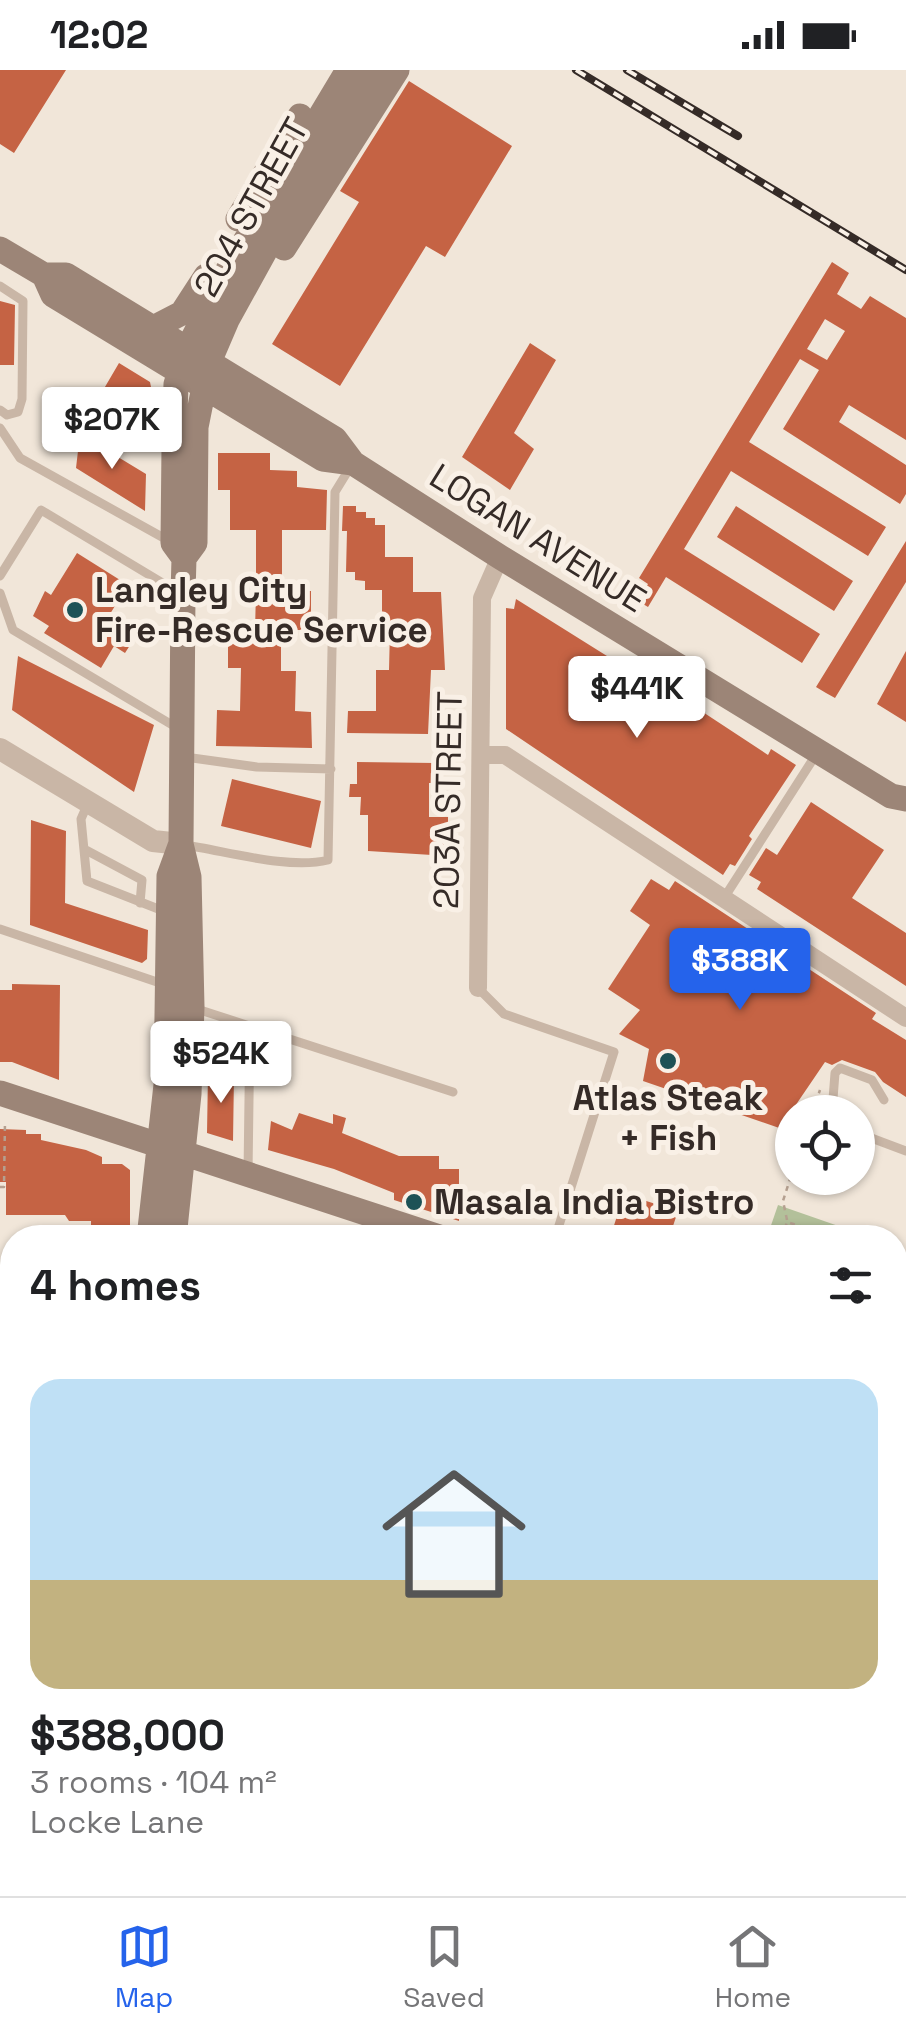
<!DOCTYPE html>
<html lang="en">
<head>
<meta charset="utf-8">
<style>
  :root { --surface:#fff; --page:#f2f2f2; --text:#202124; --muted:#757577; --line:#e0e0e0; --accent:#2563eb }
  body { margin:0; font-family:"Space Grotesk",sans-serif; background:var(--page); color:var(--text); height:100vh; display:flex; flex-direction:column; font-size:38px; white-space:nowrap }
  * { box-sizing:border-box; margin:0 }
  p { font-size:32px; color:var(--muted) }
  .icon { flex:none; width:55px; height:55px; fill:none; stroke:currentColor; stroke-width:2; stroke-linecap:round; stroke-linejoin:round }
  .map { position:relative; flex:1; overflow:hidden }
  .drawer { position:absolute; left:0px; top:1155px; width:908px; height:672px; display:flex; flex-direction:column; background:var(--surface); border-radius:40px 40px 0 0; box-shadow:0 2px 8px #0004 }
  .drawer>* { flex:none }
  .buttons { position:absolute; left:775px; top:1025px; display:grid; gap:20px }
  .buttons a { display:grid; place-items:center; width:100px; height:100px; border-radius:50%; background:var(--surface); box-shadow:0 2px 8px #0004; font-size:50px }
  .price { position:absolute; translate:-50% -85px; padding:0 22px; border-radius:10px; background:#fff; color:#222; font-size:32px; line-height:65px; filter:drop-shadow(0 2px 5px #0008) }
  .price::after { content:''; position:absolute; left:50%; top:60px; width:30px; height:22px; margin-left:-15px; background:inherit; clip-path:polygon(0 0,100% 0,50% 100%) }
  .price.current { background:var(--accent); color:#fff }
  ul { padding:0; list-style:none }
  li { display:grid; align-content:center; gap:20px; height:530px; padding:0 30px }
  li+li { border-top:2px solid var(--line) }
  li span { display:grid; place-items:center; height:310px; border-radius:30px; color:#555 }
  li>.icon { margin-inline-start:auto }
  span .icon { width:180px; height:180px; fill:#fffc; stroke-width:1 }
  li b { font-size:42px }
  h2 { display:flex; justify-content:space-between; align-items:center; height:120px; padding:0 30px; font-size:42px }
  .status { display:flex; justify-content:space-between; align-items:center; height:70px; padding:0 50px; background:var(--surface); direction:ltr }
  .status svg { height:28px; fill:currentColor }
  .tabs { display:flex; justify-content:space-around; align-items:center; height:140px; border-top:2px solid var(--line); background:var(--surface); font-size:28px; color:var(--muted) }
  .tabs a { display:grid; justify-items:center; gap:5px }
  .tabs .current { color:var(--accent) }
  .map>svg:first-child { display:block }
  .green { fill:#b3c09a }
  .building { fill:#c56344; fill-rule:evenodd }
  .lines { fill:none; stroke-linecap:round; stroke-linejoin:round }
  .path { stroke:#b5a090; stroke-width:2.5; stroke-dasharray:5 5; stroke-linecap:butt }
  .service { stroke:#c9b6a6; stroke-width:9 }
  .minor { stroke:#c9b6a6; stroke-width:18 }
  .tertiary { stroke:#c9b6a6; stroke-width:22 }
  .secondary { stroke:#9c8577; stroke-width:25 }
  .rail-casing { stroke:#352b27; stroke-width:8 }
  .rail { stroke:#f9f0e6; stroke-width:4; stroke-dasharray:11; stroke-linecap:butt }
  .poi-dot { fill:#1d5256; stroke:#f9f0e6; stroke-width:4 }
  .labels { text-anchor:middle; stroke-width:10; stroke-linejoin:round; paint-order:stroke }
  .street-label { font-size:35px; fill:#352b27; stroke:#f9f0e6 }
  .poi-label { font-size:35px; font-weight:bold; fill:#352b27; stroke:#f9f0e6; text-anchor:start }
</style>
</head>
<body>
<div class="status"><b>12:02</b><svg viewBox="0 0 49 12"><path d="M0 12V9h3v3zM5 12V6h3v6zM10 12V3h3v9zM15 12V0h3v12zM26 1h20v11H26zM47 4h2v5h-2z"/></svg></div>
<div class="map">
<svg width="906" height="1826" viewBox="0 0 906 1826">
  <rect width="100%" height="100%" fill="#f1e6d9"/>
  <path class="green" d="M778 1135 870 1167H767Z"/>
  <path class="building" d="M0 0H66L14 83 0 74Z
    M409 11 512 76 445 187 426 176 340 316 272 274 359 132 340 121Z
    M832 192 849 203 837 224 861 239 870 226 906 248V370L849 335 839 352 906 395V424L900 434 783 359 819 300 800 289 749 372 886 457 868 486 731 401 684 479 820 564 802 593 666 507 648 537 638 531 648 514 639 508ZM825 249 845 261 827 290 807 279Z
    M0 231 15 235 14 295H0Z
    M530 273 556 290 514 363 534 379 510 420 462 387Z
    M119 293 150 312 152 322 138 344 102 322Z
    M80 364 146 404 145 441 76 398Z
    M218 383H270V400L297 401V417L327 420 326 460H282V521H311V560H281V601H296L295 641 311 642 312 678 216 676 217 640 240 641 241 598H228V561H255L256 520V460H230V420H218Z
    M343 436H356V442H366V448H375V455H385V487H413V522H441L445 600H431L428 664 347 663 348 641H376V600H389L390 560H382V520H365V511L355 510V502H346L347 461H342Z
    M736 436 853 511 834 541 717 467Z
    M906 471V512L835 628 826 623 816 617Z
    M77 483 128 515 105 552 134 569 125 583 114 576 101 598 44 563 49 556 33 546 45 521 51 525Z
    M516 529 674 628 683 629 768 685 771 679 796 695 749 766 752 769 735 796 730 794 723 805 506 659V538L514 539Z
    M906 581V652L877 634Z
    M18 586 154 655 134 722 12 640Z
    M357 692 435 693V713H429V747H448V786L368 781V745H360L361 727H349L350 714H357Z
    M232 709 321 731 311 778 221 756Z
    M811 732 884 780 852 828 906 863V916L757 819 761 812 749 805 766 778 777 785Z
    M31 750 66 761 65 833 148 860 147 889 142 893 30 855Z
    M651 809 669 820 675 811 876 943 872 949 906 970V1027L883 1012 875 1002 842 990 832 995 825 992 791 1042 785 1060 643 1011 649 979 619 964 640 940 608 919 650 855 630 841Z
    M12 914 60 915 59 1010 12 992H0V920H12Z
    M208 1004 234 1005 233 1071 207 1063Z
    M299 1043 333 1054V1044L346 1048 342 1063 399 1086H439V1099H459V1151L394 1130V1123L334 1099 268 1080 271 1051 292 1060Z
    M0 1059 26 1060V1064H41V1070L86 1080 102 1087V1094H122L130 1100V1159H102V1164H91V1151H69L65 1145H6V1112H0Z
    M624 1124 678 1141 669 1168H610Z
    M895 1351 906 1354V1442L895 1438Z
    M0 1482H12V1525H0Z
    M895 1497 906 1501V1546H895Z
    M895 1596 906 1599V1632H895Z
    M895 1756H906V1804L895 1802Z
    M8 1815H37V1826H8Z
    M64 1815H99V1826H64Z
    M139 1815H200V1826H139Z
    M277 1815H510V1826H276Z
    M538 1815H713V1826H527Z"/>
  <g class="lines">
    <path class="path" d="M812 1042 820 1020
      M0 1117H4L5 1051
      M787 1150 783 1131 792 1103
      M782 1168 787 1152 837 1168
      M515 1823 516 1815
      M224 1826V1815"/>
    <path class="service" d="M0 216 23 231 22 329 18 342 7 345 0 340
      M0 358 20 388 171 472
      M0 506 41 440 181 524
      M0 523 13 560 179 659
      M185 687 257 697 331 699
      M88 733 81 749 87 811 166 842
      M185 775C226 781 289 800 328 790L335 422 351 396
      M84 779 142 810 140 833
      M724 828 817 683
      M0 859 163 914
      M479 919 504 944 614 982 555 1168
      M194 938 453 1022
      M833 1029 835 1003 840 998 872 1010 884 1030
      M858 1063 906 1081
      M248 1103 250 956
      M0 1202 12 1205
      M895 1450 906 1453
      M0 1546H12
      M895 1691 906 1695"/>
    <path class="minor" d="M481 685H505L906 948
      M478 918 482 528 500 487
      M803 1815 879 1826"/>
    <path class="tertiary" d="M0 679 153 771 181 774
      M895 1322 906 1326
      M0 1714 12 1708
      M735 1826V1815"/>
    <path class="secondary" d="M238 149 300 46
      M284 178 397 0
      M0 179 44 205H66L335 369 353 393 500 487 891 726 906 729
      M44 205 53 225 323 389 353 393
      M153 258 182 243 206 206
      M184 488 173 473 174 377 176 314 187 280 229 198 348 0
      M0 1023 442 1168
      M149 1168 166 1015 169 806 180 776
      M174 1168 189 1024 192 937 189 807 181 774 183 525 184 488 195 473 196 357 209 292 227 250 312 96 372 0
      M895 1200 906 1196
      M895 1219 906 1215
      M0 1363 12 1362
      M0 1385H12
      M895 1572 906 1573
      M249 1826 251 1815"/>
    <g class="rail-casing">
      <path id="rail" d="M576 0 906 200
        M627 0 738 66"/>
    </g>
    <use href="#rail" class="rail"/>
  </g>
  <g class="poi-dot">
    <circle cx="75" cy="540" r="10"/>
    <circle cx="668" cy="991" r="10"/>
    <circle cx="414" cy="1132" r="10"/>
  </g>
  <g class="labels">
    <g class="street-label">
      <text transform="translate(251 137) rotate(-61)" y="12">204 STREET</text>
      <text transform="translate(538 468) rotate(32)" y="12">LOGAN AVENUE</text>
      <text transform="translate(448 730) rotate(-89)" y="12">203A STREET</text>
    </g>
    <g class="poi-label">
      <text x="95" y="532">Langley City<tspan x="95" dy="40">Fire-Rescue Service</tspan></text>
      <text x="668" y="1040" text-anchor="middle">Atlas Steak<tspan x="668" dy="40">+ Fish</tspan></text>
      <text x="434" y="1144">Masala India Bistro</text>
    </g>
  </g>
</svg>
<div class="buttons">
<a><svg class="icon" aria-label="locate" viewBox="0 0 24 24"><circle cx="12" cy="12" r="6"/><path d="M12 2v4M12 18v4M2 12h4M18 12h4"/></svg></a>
</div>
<b class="price" style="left:112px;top:402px">$207K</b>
<b class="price" style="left:637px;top:671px">$441K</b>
<b class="price current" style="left:740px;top:943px">$388K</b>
<b class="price" style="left:221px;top:1036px">$524K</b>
<section class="drawer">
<h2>4 homes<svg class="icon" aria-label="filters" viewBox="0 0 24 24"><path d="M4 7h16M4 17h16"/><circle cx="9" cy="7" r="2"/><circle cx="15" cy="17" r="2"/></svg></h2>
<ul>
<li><span style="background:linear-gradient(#bfe0f5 65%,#c2b280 0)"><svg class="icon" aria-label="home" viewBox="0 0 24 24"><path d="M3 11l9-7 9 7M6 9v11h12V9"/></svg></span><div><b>$388,000</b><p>3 rooms · 104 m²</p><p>Locke Lane</p></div></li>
</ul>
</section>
</div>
<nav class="tabs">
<a class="current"><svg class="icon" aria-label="map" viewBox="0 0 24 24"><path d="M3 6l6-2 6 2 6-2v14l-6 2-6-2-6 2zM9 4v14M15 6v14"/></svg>Map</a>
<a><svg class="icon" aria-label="saved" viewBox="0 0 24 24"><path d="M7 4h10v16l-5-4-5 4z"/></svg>Saved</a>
<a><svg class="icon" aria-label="home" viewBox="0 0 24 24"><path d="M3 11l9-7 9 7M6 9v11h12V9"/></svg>Home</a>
</nav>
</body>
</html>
